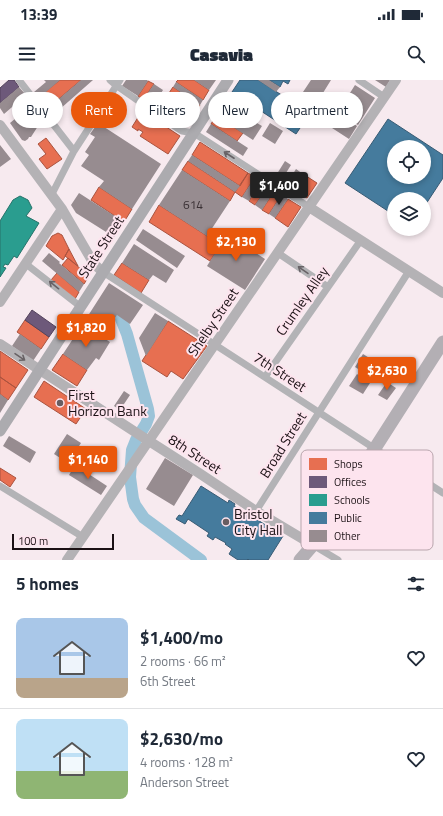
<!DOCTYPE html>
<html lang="en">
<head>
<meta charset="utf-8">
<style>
  :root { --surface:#fff; --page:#f2f2f3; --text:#1f2937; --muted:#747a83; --line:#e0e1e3; --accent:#ea580c }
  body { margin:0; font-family:"Titillium Web",sans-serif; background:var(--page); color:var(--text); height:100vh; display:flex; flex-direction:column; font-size:15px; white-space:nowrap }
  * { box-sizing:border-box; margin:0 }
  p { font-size:13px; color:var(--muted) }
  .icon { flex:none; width:22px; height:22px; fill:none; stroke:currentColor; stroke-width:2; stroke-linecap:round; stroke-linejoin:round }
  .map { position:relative; height:480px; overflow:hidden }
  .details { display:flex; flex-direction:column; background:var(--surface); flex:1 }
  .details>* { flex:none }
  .hud { position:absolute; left:12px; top:12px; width:419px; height:36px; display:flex; gap:8px }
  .tools { position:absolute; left:387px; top:60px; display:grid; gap:8px }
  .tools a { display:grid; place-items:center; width:44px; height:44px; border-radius:50%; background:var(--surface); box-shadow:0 2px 6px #0003; font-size:20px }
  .scale { position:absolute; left:12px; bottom:10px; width:102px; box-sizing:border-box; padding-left:4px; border:2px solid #1b1115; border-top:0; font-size:11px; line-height:14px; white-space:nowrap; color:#1b1115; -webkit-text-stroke:3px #fde4ee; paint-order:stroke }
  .price { position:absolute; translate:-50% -34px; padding:0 9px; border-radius:4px; background:var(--accent); color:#fff; font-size:13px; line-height:26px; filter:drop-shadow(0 1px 2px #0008) }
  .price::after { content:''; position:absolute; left:50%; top:24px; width:12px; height:9px; margin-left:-6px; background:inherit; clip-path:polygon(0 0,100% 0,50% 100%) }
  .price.current { background:#222; color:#fff }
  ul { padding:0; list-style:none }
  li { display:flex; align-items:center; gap:12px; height:100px; padding:0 16px }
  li+li { border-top:1px solid var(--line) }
  li span { display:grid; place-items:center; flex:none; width:112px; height:80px; border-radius:8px; color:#555 }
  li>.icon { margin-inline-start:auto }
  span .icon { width:48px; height:48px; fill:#fffc; stroke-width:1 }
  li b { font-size:17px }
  h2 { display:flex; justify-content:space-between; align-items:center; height:48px; padding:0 16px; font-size:17px }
  .pill { padding:0 14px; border-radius:18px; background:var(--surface); box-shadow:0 2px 6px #0003; font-size:14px; line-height:36px }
  .pill.current { background:var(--accent); color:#fff }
  .status { display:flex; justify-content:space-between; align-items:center; height:28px; padding:0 20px; background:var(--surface); direction:ltr }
  .status svg { height:11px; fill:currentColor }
  header { display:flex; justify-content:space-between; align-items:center; height:52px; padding:0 16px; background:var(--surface); font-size:18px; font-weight:800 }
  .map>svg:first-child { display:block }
  .shops { fill:#e76f51; stroke:#aa533f }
  .offices { fill:#6d597a; stroke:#54435c }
  .schools { fill:#2a9d8f; stroke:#26736a }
  .public { fill:#457b9d; stroke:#385b74; fill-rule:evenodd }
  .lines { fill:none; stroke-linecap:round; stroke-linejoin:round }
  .river { stroke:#9bc3d8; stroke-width:12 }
  .building { fill:#978c90 }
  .street { stroke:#b3b3b6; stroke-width:7 }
  .secondary { stroke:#b4b2b5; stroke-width:10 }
  .primary { stroke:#acabaf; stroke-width:11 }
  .highway { stroke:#b3afb4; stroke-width:13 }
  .oneway { stroke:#676266 }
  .oneway2 { stroke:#686265 }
  .poi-dot { fill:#685d61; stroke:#fde4ee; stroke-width:1.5 }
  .labels { text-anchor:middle; stroke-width:4; stroke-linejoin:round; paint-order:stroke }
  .number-label { font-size:12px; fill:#3a3034 }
  .street-label { font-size:14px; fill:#1b1115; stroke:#fde4ee }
  .poi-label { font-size:14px; fill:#1b1115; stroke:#fde4ee; text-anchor:start }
  .key { fill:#fde4ee; stroke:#b9a5ad; stroke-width:1 }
  .key-label { font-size:11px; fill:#1b1115 }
</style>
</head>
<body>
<div class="status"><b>13:39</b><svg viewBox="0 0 49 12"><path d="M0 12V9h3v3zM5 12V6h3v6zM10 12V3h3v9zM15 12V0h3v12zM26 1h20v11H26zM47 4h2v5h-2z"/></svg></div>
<header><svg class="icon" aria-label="menu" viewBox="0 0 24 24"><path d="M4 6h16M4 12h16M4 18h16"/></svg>Casavia<svg class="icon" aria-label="search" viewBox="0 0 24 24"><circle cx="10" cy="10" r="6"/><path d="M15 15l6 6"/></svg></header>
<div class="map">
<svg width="443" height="480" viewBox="0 0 443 480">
  <rect width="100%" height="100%" fill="#f7eaef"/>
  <path class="shops" d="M60 0H81L54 23 45 12Z
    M178 0H194L209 10 203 20 176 2Z
    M148 1 154 4 143 20 138 16Z
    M173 7 200 25 196 30 169 13Z
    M169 13 196 30 193 36 166 18Z
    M142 31 180 56 168 74 140 56 143 52 138 49V51L132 47Z
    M216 36 243 53 237 61 211 44Z
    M46 58 62 79 47 89 39 79 46 74 38 64Z
    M200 62 248 93 240 106 192 75Z
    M188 81 235 112 230 121 182 90Z
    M248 93 255 97 242 117 235 112Z
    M303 94 317 103 307 118 293 109Z
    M261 101 268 106 255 125 249 121Z
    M99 107 132 129 124 142 91 120Z
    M275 110 282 114 269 134 262 130Z
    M288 119 301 127 288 147 275 138Z
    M159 125 221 165 210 181 149 142Z
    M58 153 62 155 69 169 63 180 46 166 52 156Z
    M69 169 78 186 65 176Z
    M68 178 89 196 84 204 62 185Z
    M122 183 149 200 141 213 114 195Z
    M57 193 79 212 75 219 51 200Z
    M25 240 49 257 41 269 17 252Z
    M168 241 207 266 183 299 171 291 167 297 142 281Z
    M0 271 28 290 16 308 0 297Z
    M63 274 87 290 77 306 52 290Z
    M0 297 16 308 8 320 0 314Z
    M44 301 86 329 76 344 34 317Z
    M0 388 16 398 10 407 0 400Z"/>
  <path class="offices" d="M9 0H14L19 7 0 23V8Z
    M32 230 56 247 49 257 25 240Z"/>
  <path class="schools" d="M20 116 28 120 32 128 26 136 39 143 17 178 14 176 8 185 5 184 3 187 6 188 0 197V141L13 120Z"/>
  <path class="public" d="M240 0H258L310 33 296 54 232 12Z
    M269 0H290L288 4 283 1 280 7Z
    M388 39 443 75V98L424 127V119H394V135L345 103ZM394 67H424V97H394Z
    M201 406 228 423 229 420 235 424 234 426 244 433 245 432 283 456 268 480H249L248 479 247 480H238L229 474 232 469 225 464 226 463 215 457 213 460 207 456 209 453 188 439 185 444 176 439 179 435 182 436Z"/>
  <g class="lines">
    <path class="river" d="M121 239 127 254 148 329 149 336 146 344 136 360 132 370 130 397 133 419 135 425 144 438 201 480"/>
  </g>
  <path class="building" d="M44 0H60L39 18 34 12 46 2Z
    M81 0H93L60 29 54 23Z
    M126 0H147L148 1 138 16 122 6Z
    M194 0H216L209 10Z
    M258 0H269L280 7 276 12Z
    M311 0H331L318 21 357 46 349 59 295 24Z
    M375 0H390L386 7Z
    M176 2 203 20 200 25 173 7Z
    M154 4 163 10 160 15 165 18 161 23 165 26 169 20 193 36 185 47 143 20Z
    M355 5 375 18 358 45 338 32Z
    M19 7 26 15 4 34 0 28V23Z
    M230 15 257 32 252 40 262 46 253 60 216 36Z
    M28 28 31 29 40 43 31 57H29L28 59 25 61 22 60 10 43 16 38 15 37Z
    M98 43 161 84 132 129 99 107 104 101 81 86 89 75 85 72 95 57 90 54Z
    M270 43 283 51 275 64 262 56Z
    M211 44 248 68 243 76 206 52Z
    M0 65 11 79 0 87Z
    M192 75 240 106 235 112 188 81Z
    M285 81 291 85 281 101 275 97Z
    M296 89 303 94 293 109 286 105Z
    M182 90 230 121 207 156 159 125Z
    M255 97 261 101 249 121 242 117Z
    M268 106 275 110 262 130 255 125Z
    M79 113 124 142 114 157 76 133 71 125Z
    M282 114 288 119 275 138 269 134Z
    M143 149 185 176 177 188 136 160Z
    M227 154 265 179 245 210 207 186Z
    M134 164 174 190 166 203 153 195 149 200 122 183Z
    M49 173 60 182 59 183 84 204 79 212 42 181Z
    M109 203 143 225 130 244 117 235 104 255 84 242Z
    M155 233 168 241 146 276 139 258Z
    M85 246 110 262 99 280 96 278 87 290 63 274 80 248Z
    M20 254 41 269 33 281 12 266Z
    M363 274 387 289 379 302 355 287Z
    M357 294 370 303 363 314 349 306Z
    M387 302 396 308 387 320 378 315Z
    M124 311 130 315 120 330 114 326Z
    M0 314 8 320 0 333Z
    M67 354 81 363 68 383 54 374Z
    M9 356 36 372 30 383 3 366Z
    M165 378 193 395 174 426 146 409Z
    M75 385 107 406 101 415 69 395Z"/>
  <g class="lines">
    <path class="street" d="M19 0 74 71
      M110 0 117 6 177 48 182 51 194 53 309 127
      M359 0 384 17
      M52 114 74 71 120 0
      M278 173 328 207
      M26 184 81 227
      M103 192 443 413
      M265 297 361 160
      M0 406 83 457
      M256 431 409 191
      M313 465 338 480"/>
    <path class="secondary" d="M0 45 62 129 94 184 103 192
      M309 127 443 213
      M0 222 62 129
      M0 264 149 361 199 393 256 431 313 465
      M67 480 396 0"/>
    <path class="primary" d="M0 351 228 0"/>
    <path class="highway" d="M300 480 313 465 443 262"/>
  </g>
  <defs><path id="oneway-shaft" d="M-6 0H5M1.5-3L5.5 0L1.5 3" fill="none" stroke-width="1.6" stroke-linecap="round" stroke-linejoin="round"/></defs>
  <g class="oneway">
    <use href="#oneway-shaft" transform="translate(229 75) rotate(-147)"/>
    <use href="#oneway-shaft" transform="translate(303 190) rotate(-145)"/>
    <use href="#oneway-shaft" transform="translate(54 205) rotate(-141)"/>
  </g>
  <use class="oneway2" href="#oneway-shaft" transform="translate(20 277) rotate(34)"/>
  <g class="poi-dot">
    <circle cx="60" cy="323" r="4"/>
    <circle cx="226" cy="442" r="4"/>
  </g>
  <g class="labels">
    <g class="number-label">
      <text x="193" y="129">614</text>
    </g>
    <g class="street-label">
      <text transform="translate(101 167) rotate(-57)" y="5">State Street</text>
      <text transform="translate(302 221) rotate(-55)" y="5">Crumley Alley</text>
      <text transform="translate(213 242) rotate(-56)" y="5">Shelby Street</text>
      <text transform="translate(280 292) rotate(33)" y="5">7th Street</text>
      <text transform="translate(283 365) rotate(-58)" y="5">Broad Street</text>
      <text transform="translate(195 374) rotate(33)" y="5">8th Street</text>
    </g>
    <g class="poi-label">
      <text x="68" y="320">First<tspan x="68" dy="16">Horizon Bank</tspan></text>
      <text x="234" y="439">Bristol<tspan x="234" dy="16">City Hall</tspan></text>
    </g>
  </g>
  <rect x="301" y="370" width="132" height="100" rx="6" class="key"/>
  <rect x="309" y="378" width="18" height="12" fill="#e76f51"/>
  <rect x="309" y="396" width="18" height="12" fill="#6d597a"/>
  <rect x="309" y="414" width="18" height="12" fill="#2a9d8f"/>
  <rect x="309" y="432" width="18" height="12" fill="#457b9d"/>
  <rect x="309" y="450" width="18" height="12" fill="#978c90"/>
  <g class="key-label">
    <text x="334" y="388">Shops</text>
    <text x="334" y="406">Offices</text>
    <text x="334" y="424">Schools</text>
    <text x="334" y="442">Public</text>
    <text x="334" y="460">Other</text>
  </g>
</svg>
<div class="tools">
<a><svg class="icon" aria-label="locate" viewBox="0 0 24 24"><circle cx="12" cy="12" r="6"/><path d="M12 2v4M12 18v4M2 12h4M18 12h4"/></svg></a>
<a><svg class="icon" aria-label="layers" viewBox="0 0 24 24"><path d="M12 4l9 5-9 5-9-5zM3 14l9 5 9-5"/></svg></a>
</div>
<div class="scale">100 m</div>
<b class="price current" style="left:279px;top:126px">$1,400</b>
<b class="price" style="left:236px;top:182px">$2,130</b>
<b class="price" style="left:86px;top:268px">$1,820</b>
<b class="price" style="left:387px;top:311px">$2,630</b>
<b class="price" style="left:88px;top:400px">$1,140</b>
<div class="hud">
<a class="pill">Buy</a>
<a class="pill current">Rent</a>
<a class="pill">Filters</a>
<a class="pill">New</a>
<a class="pill">Apartment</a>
</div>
</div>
<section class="details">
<h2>5 homes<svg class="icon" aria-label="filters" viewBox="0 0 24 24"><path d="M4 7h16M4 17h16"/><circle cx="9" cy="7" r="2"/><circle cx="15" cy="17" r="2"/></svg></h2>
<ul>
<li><span style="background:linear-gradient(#a9c7e8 75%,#b9a48a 0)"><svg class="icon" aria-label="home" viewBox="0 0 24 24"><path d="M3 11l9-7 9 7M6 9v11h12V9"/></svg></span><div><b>$1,400/mo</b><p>2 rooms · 66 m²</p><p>6th Street</p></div><svg class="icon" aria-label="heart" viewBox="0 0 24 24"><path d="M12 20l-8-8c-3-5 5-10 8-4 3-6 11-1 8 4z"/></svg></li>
<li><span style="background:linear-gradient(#bfe0f5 65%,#8fb573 0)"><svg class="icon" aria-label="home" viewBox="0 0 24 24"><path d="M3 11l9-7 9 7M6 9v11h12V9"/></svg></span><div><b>$2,630/mo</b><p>4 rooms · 128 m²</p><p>Anderson Street</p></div><svg class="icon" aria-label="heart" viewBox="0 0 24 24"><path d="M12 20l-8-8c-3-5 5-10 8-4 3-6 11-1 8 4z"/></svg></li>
</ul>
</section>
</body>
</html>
